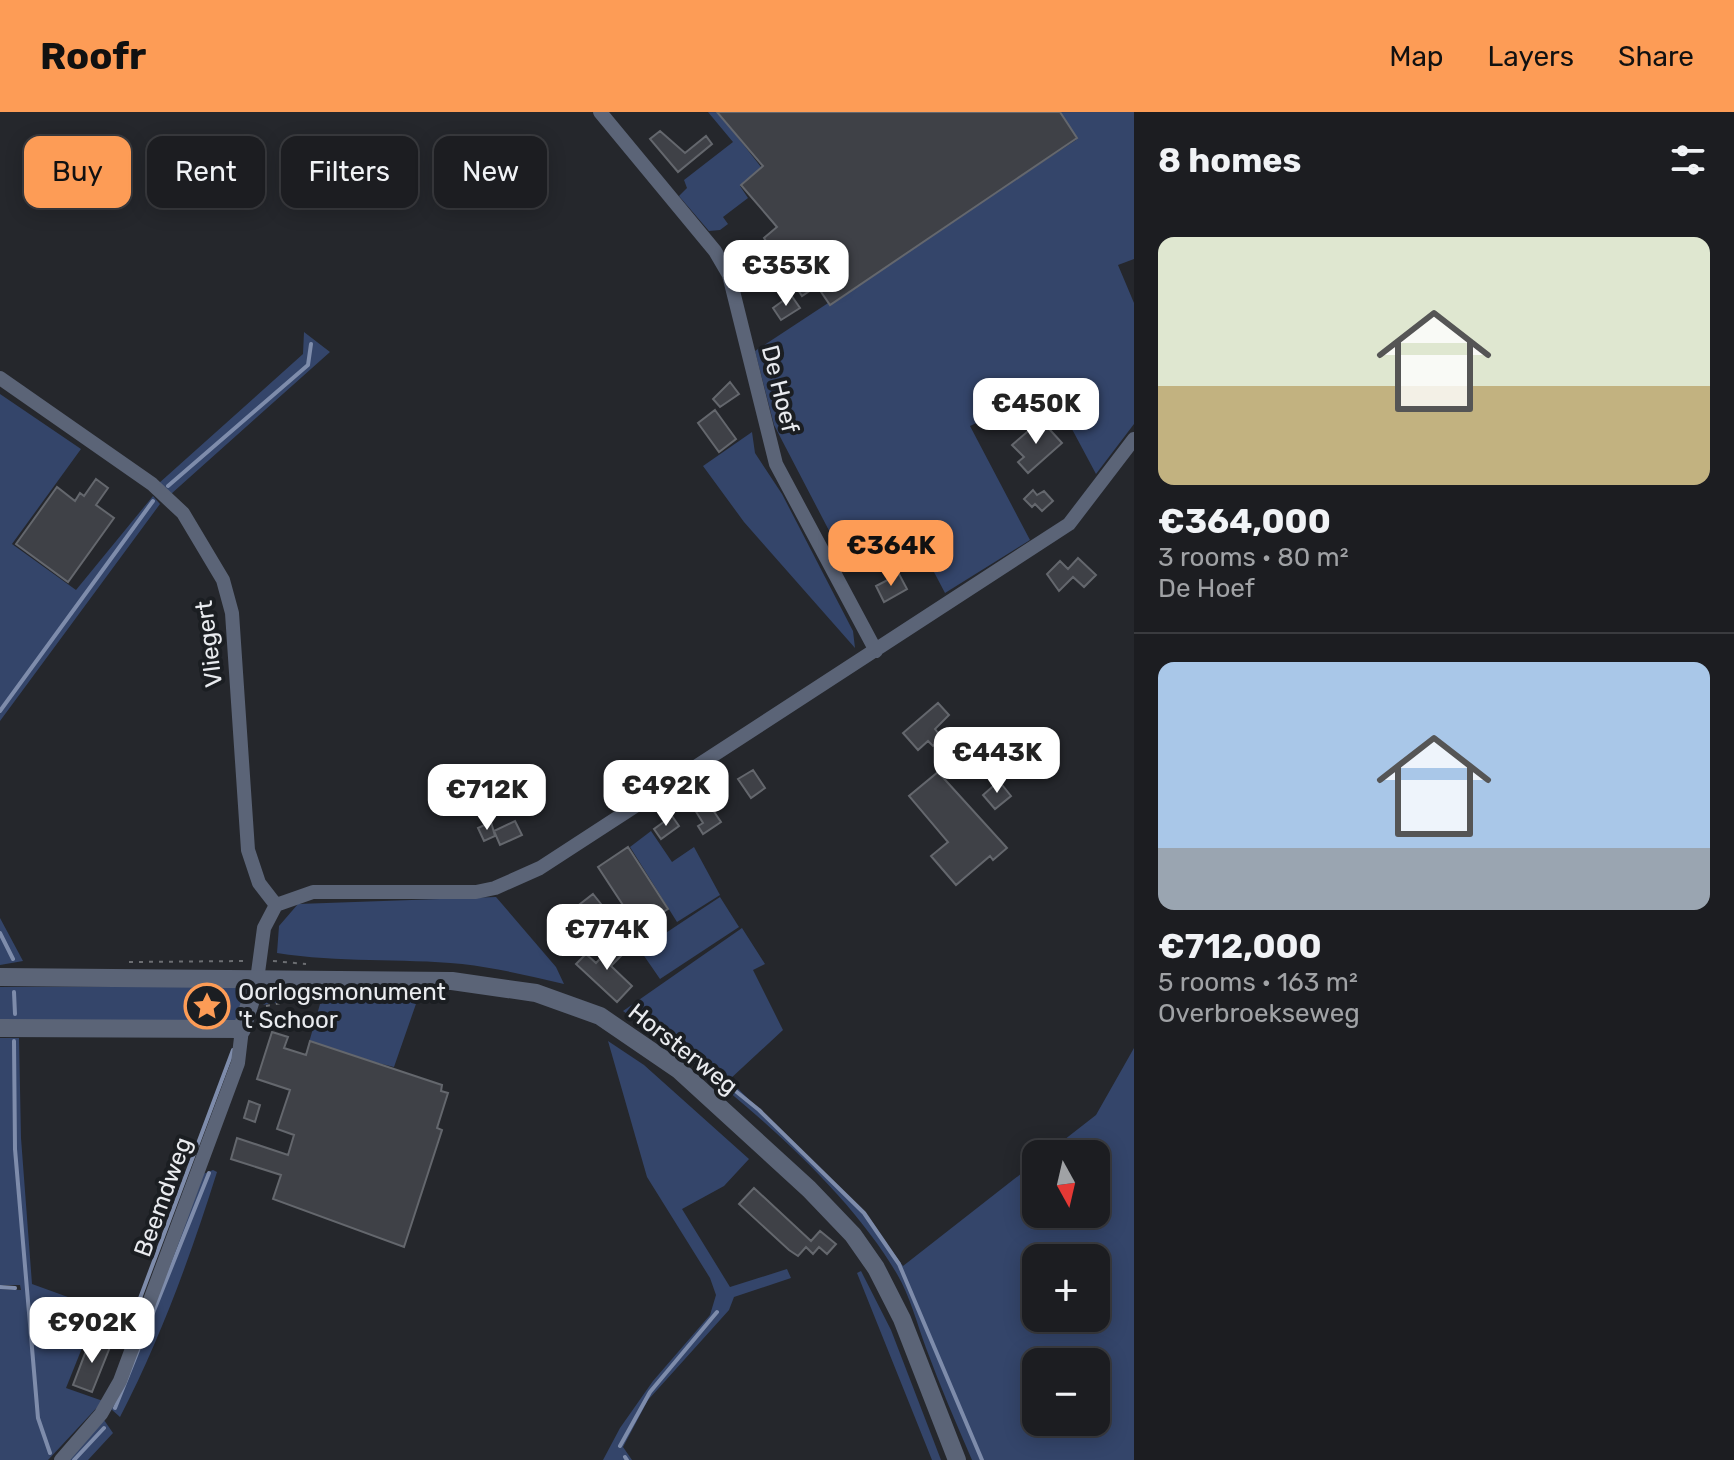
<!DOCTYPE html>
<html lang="en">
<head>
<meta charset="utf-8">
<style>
  :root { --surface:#1c1d21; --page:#25262a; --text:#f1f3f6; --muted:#a0a2a5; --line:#3a3b3f; --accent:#fd9c56 }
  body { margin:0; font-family:Rubik,sans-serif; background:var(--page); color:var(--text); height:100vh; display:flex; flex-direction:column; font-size:30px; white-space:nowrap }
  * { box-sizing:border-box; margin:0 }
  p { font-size:26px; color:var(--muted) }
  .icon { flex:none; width:44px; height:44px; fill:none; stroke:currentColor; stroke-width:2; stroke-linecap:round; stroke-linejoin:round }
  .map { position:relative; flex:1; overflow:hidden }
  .drawer { display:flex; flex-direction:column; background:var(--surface); width:600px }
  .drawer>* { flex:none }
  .guide { position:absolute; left:24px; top:24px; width:760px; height:72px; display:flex; gap:16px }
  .needle { width:52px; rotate:172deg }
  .buttons { position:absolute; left:1022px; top:1028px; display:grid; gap:16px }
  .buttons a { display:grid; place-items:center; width:88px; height:88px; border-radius:16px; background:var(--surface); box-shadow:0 4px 20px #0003,0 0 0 2px var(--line); font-size:40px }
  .price { position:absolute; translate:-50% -68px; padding:0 18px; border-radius:16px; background:#fff; color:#222; font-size:26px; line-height:52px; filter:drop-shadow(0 2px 4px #0008) }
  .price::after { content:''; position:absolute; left:50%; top:48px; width:24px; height:18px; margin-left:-12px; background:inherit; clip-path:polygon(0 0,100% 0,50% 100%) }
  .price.current { background:var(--accent); color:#111 }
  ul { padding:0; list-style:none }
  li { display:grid; align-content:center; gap:16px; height:424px; padding:0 24px }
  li+li { border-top:2px solid var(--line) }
  li span { display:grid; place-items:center; height:248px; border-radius:16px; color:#555 }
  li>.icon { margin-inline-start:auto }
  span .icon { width:144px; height:144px; fill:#fffc; stroke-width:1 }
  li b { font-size:34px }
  h2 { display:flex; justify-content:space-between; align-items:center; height:96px; padding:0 24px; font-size:34px }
  .pill { padding:0 28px; border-radius:16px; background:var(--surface); box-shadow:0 4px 20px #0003,0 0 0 2px var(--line); font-size:28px; line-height:72px }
  .pill.current { background:var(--accent); color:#111 }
  header { display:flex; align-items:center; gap:48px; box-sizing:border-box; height:112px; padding:0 40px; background:var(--accent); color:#111 }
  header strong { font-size:38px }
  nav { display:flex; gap:44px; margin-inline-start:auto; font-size:28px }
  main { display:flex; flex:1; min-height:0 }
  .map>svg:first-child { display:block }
  .green { fill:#34456a; fill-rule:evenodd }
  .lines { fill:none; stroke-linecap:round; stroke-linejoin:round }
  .stream { stroke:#7e8cab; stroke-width:4 }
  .building { fill:#3f4147; stroke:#64676d; stroke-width:2 }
  .path { stroke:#6c6e72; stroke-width:2; stroke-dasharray:4 6; stroke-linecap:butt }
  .minor { stroke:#5b6477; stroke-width:14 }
  .tertiary { stroke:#5b6477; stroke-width:18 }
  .labels { text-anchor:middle; stroke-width:8; stroke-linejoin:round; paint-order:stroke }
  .street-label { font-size:24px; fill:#e9ebef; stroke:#1b1e22 }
  .poi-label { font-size:24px; fill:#e9ebef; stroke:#1b1e22; text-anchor:start }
</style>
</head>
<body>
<header>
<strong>Roofr</strong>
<nav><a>Map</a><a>Layers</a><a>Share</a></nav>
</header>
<main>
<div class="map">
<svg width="1134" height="1348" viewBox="0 0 1134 1348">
  <rect width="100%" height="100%" fill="#25272c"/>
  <path class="green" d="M708 0H718L761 55 740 74 748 86 723 105 728 112 720 118 709 119 679 84 687 76 684 68 733 30Z
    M1056 0H1134V147L1118 153 1134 191V312L1096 362 1050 276 970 314 1030 428 945 481 914 422 848 455 774 313 755 239 1076 28Z
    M304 220 330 240 171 382 158 372 303 242Z
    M0 282 81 337 12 432 76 478 153 384 160 392 0 609Z
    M752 320 755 341 782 382 853 519 855 536 744 410 703 354Z
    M651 719 672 750 694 735 720 783 677 810 630 735Z
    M496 785 556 855 564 872C530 864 497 856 462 852 400 846 339 851 277 841L279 814 298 792Z
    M720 785 739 815 660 867 640 838Z
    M0 806 23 849 0 853Z
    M742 816 765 852 753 858 783 918 729 968 857 1092 903 1154 1036 1050V1102H1096V1042H1046L1096 1003 1134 936V1348H972C956 1311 940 1274 926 1236 917 1212 910 1184 897 1162 840 1064 715 964 623 899ZM1096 1146V1206H1036V1146ZM1096 1250V1310H1036V1250Z
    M236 874 246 880 237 909H0V875Z
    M289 874 423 876V879L349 878 263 893Z
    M344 888 417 889 394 955 308 934 320 892Z
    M0 926H19L21 1026 32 1172 134 1209 127 1224 93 1211 89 1220 82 1224V1236L66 1276 103 1289 48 1348H0V1177L21 1178 20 1173H0Z
    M608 929 644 953 749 1047 724 1074 682 1097 730 1175 787 1157 791 1166 734 1185 729 1198 648 1288 623 1335 632 1348H603L620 1316 653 1269 710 1203 716 1183 710 1166 647 1065Z
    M213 1058 217 1060C191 1143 160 1228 120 1305L111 1297 203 1062Z
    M861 1159 891 1218 941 1348H932L857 1161Z
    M104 1308 113 1321 88 1348H68Z"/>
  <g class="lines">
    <path class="stream" d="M168 374 308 253 311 232
      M0 599 153 389
      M0 821 13 847
      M14 880 15 902
      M644 905 759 998 864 1101 899 1152 982 1348
      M14 929 15 1037 38 1306 50 1341
      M0 1175 15 1176
      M133 1205 233 938
      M115 1296 209 1061
      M620 1334 650 1280 717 1200
      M625 1345 627 1348
      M74 1348 104 1316"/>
  </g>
  <path class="building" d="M717 0H1060L1077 26 830 193 817 174 802 184 764 126 777 115 741 73 763 54Z
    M660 19 685 41 706 24 712 32 678 60 650 27Z
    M791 183 800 196 781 208 773 196Z
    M730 270 739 282 720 295 713 287Z
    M715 298 736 327 719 340 698 311Z
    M1041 308 1062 331 1028 361 1018 350 1024 345 1012 333Z
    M96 367 108 376 96 393 114 406 68 470 16 432 57 375 75 389 80 381 84 384Z
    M1033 378 1037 383 1044 379 1053 389 1042 399 1035 392 1032 395 1024 387Z
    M1078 446 1096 463 1084 475 1073 465 1059 479 1047 462 1060 449 1068 457Z
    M899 462 907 477 884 490 876 474Z
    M938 591 949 603 935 617 942 626 933 634 928 629 918 638 903 621Z
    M753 658 765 676 751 686 738 667Z
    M938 660 1007 736 993 748 990 744 956 773 931 744 948 730 909 684Z
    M999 669 1011 684 995 697 983 683Z
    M704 685 721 710 703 722 698 714 703 711 692 693Z
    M672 704 679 714 661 727 654 717Z
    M515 709 522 723 500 733 494 719Z
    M491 710 495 724 484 729 478 716Z
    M628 735 668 797 638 816 598 755Z
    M593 782 605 797 576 819 566 803Z
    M616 830 626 839 611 854 632 874 617 890 576 852 586 842 596 851Z
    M272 920 288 925 284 936 306 943 310 929 442 973 441 979 448 981 437 1016 442 1018 404 1135 273 1087 281 1063 231 1047 237 1026 288 1043 294 1023 277 1017 290 978 257 967Z
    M249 989 260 993 255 1010 244 1006Z
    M754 1076 811 1129 820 1119 836 1132 827 1142 819 1135 813 1142 806 1135 798 1144 789 1138 739 1092Z
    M97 1224 112 1230 92 1280 73 1273 86 1239 90 1241Z"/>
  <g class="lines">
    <path class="path" d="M273 849 306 852
      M129 850 247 849
      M266 894 315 884"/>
    <path class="minor" d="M600 0 715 139 729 163 776 352 876 539
      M0 266 152 372 183 401 223 468 232 501 248 738 259 771 276 793
      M257 868 264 816 276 793 313 780H476L495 776 540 756 1069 412 1134 327
      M61 1348 101 1302 120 1269 238 951 242 917"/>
    <path class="tertiary" d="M0 865 452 869 536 881 600 904 679 958 809 1077 853 1123 876 1156 902 1207 957 1348
      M0 916 242 917 257 868"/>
  </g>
  <defs>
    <g id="sight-ring" transform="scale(2.3)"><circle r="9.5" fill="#1b1e22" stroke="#fd9c56" stroke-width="1.5"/><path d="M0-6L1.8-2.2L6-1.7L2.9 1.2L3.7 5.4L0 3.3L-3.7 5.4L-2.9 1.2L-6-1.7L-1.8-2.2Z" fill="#fd9c56"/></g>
  </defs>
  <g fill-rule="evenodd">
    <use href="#sight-ring" x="207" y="894"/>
  </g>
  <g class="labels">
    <g class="street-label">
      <text transform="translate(780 277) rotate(76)" y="8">De Hoef</text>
      <text transform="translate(209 532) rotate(-97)" y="8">Vliegert</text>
      <text transform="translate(683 937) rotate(38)" y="8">Horsterweg</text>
      <text transform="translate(163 1085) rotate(-70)" y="8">Beemdweg</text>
    </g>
    <g class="poi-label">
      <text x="238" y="888">Oorlogsmonument<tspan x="238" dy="28">'t Schoor</tspan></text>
    </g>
  </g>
</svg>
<div class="buttons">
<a><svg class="needle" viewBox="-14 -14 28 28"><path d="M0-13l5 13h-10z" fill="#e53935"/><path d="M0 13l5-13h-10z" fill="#a0a2a5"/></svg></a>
<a>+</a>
<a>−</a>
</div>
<b class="price" style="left:786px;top:196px">€353K</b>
<b class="price" style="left:1036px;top:334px">€450K</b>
<b class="price current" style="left:891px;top:476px">€364K</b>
<b class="price" style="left:997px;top:683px">€443K</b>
<b class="price" style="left:666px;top:716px">€492K</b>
<b class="price" style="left:487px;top:720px">€712K</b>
<b class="price" style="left:607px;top:860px">€774K</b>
<b class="price" style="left:92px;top:1253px">€902K</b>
<div class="guide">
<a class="pill current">Buy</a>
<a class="pill">Rent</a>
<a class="pill">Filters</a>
<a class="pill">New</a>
</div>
</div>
<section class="drawer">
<h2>8 homes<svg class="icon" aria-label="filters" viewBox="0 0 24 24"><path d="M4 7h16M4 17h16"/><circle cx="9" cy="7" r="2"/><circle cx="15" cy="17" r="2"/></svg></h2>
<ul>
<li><span style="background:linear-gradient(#dfe7d0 60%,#c2b280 0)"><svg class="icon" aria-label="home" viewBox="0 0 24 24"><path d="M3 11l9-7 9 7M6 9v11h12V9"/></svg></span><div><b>€364,000</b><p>3 rooms · 80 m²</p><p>De Hoef</p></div></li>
<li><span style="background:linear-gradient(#a9c7e8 75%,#9aa5b1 0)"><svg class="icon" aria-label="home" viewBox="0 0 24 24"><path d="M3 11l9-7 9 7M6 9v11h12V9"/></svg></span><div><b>€712,000</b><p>5 rooms · 163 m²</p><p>Overbroekseweg</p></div></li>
</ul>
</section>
</main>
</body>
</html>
